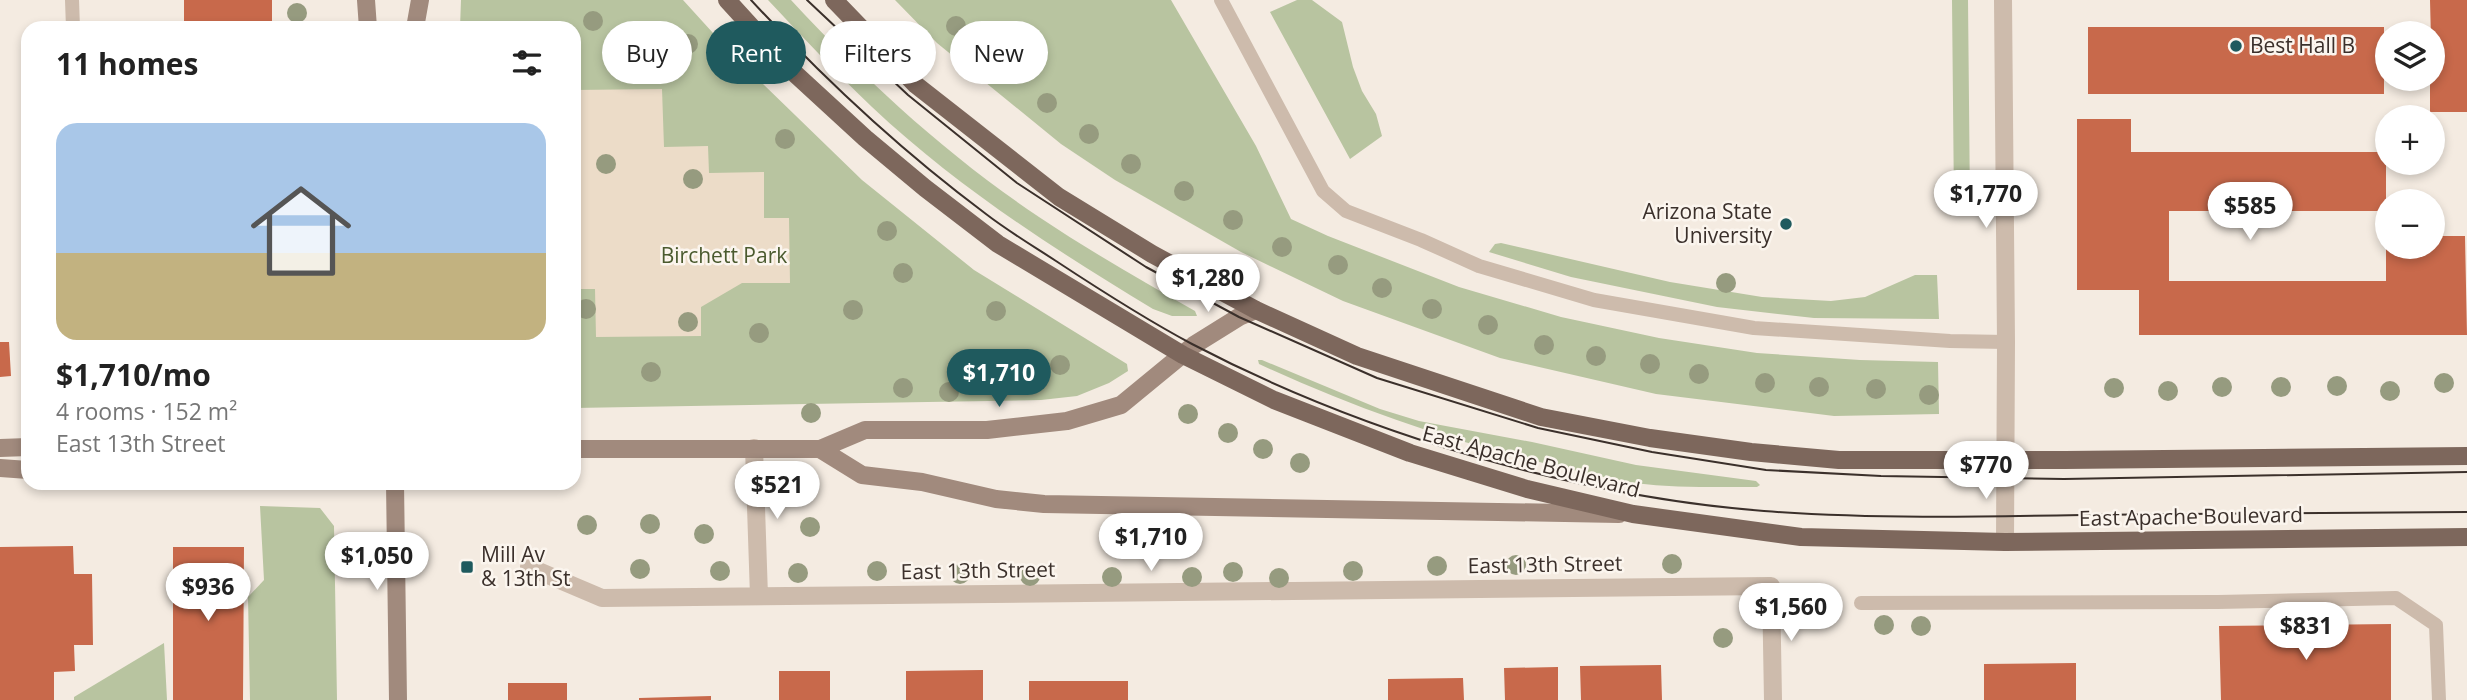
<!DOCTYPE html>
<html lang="en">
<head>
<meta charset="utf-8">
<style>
  :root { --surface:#fff; --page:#f2f2f2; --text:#222; --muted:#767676; --line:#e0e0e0; --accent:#1f5a5e }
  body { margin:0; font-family:"Open Sans",sans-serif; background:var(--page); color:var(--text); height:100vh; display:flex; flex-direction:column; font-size:26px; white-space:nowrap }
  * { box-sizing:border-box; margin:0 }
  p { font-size:23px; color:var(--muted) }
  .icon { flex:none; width:38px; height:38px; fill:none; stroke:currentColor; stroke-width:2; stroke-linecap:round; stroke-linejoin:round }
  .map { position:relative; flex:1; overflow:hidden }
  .panel { position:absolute; left:21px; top:21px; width:560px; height:469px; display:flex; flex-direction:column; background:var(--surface); border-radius:21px; box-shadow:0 4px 10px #0003 }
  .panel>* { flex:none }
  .hud { position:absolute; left:602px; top:21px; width:665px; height:63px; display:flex; gap:14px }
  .fabs { position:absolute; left:2375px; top:21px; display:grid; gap:14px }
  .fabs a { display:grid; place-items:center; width:70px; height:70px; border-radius:50%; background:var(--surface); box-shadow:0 4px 10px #0003; font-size:35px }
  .price { position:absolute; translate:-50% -60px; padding:0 16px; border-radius:24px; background:#fff; color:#222; font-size:23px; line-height:46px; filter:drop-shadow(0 2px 4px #0008) }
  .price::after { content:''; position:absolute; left:50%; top:42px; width:21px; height:16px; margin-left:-10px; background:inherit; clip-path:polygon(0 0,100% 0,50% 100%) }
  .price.on { background:var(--accent); color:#fff }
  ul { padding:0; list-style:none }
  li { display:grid; align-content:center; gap:14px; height:371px; padding:0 35px }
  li+li { border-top:2px solid var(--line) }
  li span { display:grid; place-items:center; height:217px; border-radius:21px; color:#555 }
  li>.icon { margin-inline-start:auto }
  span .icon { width:126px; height:126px; fill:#fffc; stroke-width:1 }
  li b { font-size:30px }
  h2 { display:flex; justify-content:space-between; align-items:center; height:84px; padding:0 35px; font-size:30px }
  .chip { padding:0 24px; border-radius:32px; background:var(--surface); box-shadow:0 4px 10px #0003; font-size:24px; line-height:63px }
  .chip.on { background:var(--accent); color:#fff }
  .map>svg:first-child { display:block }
  .green { fill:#b8c4a0 }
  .plaza { fill:#ecdcc8 }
  .building { fill:#c8694b }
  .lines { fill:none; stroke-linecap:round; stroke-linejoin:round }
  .lane { stroke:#cdbbac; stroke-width:14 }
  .street { stroke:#cdbbac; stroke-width:18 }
  .secondary { stroke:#a18a7d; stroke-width:18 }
  .primary { stroke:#7d675c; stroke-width:18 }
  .tram { stroke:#3b302b; stroke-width:2 }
  .tree { fill:#969b7f }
  .poi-dot { fill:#1f5a5e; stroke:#fbf5ee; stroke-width:2.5 }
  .labels { text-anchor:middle; stroke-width:5; stroke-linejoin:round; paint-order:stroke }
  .poi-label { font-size:21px; fill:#3b302b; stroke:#fbf5ee; text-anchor:start }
  .park-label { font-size:21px; fill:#4a5a2e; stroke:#fbf5ee }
  .street-label { font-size:21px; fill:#3b302b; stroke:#fbf5ee }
</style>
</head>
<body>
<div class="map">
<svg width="2467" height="700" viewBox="0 0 2467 700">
  <rect width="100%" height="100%" fill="#f4ebe1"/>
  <path class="green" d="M461 0H683L733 55 862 180 974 270 1127 364 1128 371 1109 383 1077 396 1041 400 574 408V28H460Z
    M768 0H791C866 81 948 156 1039 217 1090 251 1142 281 1195 311L1197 316H1172L1153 309C1054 249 957 187 872 107 836 73 802 36 768 0Z
    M895 0H1171L1256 146 1291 219 1328 236 1459 287 1561 317 1659 338 1757 353 1860 360 1938 362 1939 414 1834 416 1656 394 1500 358 1343 301 1241 252 1115 180 1061 144 937 43Z
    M1297 0H1312L1342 22 1353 67 1362 91 1376 114 1382 136 1350 159 1270 12Z
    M1952 0H1968L1970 206H1954Z
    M1501 243 1670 282 1762 297 1831 301 1865 297 1915 275H1937L1939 319 1814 318 1717 307 1571 277 1489 252 1495 244Z
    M1258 360H1262L1380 409 1419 421 1532 442 1636 465 1756 481 1760 485 1757 487C1716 487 1675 488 1634 483 1610 479 1585 473 1561 467 1457 444 1356 409 1259 364Z
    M260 506 320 508 334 526 337 700H250L248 597 264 580Z
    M164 643 167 700H74V697Z"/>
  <path class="plaza" d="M662 89 664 147 708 146 709 173 764 172V218H789L790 283H742L701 307V336L596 337 595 289H574V90Z"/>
  <path class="building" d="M184 0H272V28H184Z
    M2430 0H2467V112H2430V79H2432Z
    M2088 27H2384V94H2088Z
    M2077 119H2131V152H2386V211H2169V281H2386V247H2432V236H2465L2467 335H2139V290H2077Z
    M0 342H9L11 376 0 377Z
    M73 546 74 574H92L93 645H74L75 671 54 672V700H0V547Z
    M173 547H244L243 700H173Z
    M2391 624V700H2221L2219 626Z
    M2076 663V700H1984V664Z
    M1661 665 1662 700H1581L1580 666Z
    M1558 667V700H1505L1504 668Z
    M983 670V700H906V671Z
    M779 671H830V700H779Z
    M1463 678 1464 700H1388V679Z
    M1029 681H1128V700H1029Z
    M508 683H567V700H508Z
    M711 696V700H639V698Z"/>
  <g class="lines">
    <path class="lane" d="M72 0 73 28
      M1221 0 1323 191 1346 211 1421 240 1479 266 1594 300 1754 328 1950 341 2006 342
      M1861 603 2218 602 2396 598 2436 625 2439 700"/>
    <path class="street" d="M2003 0 2006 342 2005 542
      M754 448 759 596
      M529 567 602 598 1771 586 1773 700"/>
    <path class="secondary" d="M366 0 368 28
      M415 28 420 0
      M0 448 28 447
      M574 449H820L865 430H987L1067 421 1121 405 1194 345 1239 317 1256 310
      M820 449 862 475 922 482 996 499 1044 504 1619 514
      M0 468 28 470
      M395 483 398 700"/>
    <path class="primary" d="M727 0 791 70 865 138 925 188 998 244 1183 355 1274 400 1410 453 1527 489 1633 514 1801 537 2005 542 2467 537
      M834 0 916 85 1059 197 1152 254 1256 310 1357 356 1541 417 1650 438 1751 452 1839 460H2065L2467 456"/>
    <path class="tram" d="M751 0C823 78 900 150 986 214 1008 231 1033 246 1056 261 1100 290 1145 319 1192 344 1362 433 1573 496 1764 511 1870 519 1976 517 2083 515 2211 514 2339 512 2467 512
      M807 0 908 95 1017 183 1146 267 1239 317 1377 378 1538 428 1652 452 1766 470 1881 476 2064 479 2467 472"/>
  </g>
  <g class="tree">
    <circle cx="297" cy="13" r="10"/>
    <circle cx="593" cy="21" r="10"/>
    <circle cx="956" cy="26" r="10"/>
    <circle cx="688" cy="44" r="10"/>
    <circle cx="645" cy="55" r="10"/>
    <circle cx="1047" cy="103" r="10"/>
    <circle cx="1089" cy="134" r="10"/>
    <circle cx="785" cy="139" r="10"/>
    <circle cx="606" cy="164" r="10"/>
    <circle cx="1131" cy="164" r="10"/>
    <circle cx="693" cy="179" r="10"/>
    <circle cx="1184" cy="191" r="10"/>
    <circle cx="1233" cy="220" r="10"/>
    <circle cx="887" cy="231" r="10"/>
    <circle cx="1282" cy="247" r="10"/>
    <circle cx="1338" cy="265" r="10"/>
    <circle cx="903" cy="273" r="10"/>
    <circle cx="1726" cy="283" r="10"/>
    <circle cx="1382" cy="288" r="10"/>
    <circle cx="586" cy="309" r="10"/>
    <circle cx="1432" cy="309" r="10"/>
    <circle cx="853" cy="310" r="10"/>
    <circle cx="996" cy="311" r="10"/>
    <circle cx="688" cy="322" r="10"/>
    <circle cx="1488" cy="325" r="10"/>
    <circle cx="759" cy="333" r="10"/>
    <circle cx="1544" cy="345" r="10"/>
    <circle cx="1596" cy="356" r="10"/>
    <circle cx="1650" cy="364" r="10"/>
    <circle cx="1060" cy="365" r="10"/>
    <circle cx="987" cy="366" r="10"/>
    <circle cx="651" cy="372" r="10"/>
    <circle cx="1699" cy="374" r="10"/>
    <circle cx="1765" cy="383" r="10"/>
    <circle cx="2444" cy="383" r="10"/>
    <circle cx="2337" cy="386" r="10"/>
    <circle cx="1819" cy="387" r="10"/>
    <circle cx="2222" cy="387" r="10"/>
    <circle cx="2281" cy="387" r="10"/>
    <circle cx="903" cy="388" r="10"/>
    <circle cx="2114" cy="388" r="10"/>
    <circle cx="1876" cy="389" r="10"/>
    <circle cx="2168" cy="391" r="10"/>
    <circle cx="2390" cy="391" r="10"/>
    <circle cx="949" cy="392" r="10"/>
    <circle cx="1929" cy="395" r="10"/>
    <circle cx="811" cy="413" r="10"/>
    <circle cx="1188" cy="414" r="10"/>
    <circle cx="1228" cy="433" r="10"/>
    <circle cx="1263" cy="449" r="10"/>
    <circle cx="1300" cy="463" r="10"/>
    <circle cx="650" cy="524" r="10"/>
    <circle cx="587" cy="525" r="10"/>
    <circle cx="810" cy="527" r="10"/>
    <circle cx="704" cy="534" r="10"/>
    <circle cx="1672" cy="564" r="10"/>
    <circle cx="1516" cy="565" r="10"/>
    <circle cx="1437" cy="566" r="10"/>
    <circle cx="640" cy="569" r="10"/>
    <circle cx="720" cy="571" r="10"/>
    <circle cx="877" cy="571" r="10"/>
    <circle cx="1353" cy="571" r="10"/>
    <circle cx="1233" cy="572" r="10"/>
    <circle cx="798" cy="573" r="10"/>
    <circle cx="960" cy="574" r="10"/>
    <circle cx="1030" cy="576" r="10"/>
    <circle cx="1112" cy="577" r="10"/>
    <circle cx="1192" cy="577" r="10"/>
    <circle cx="1279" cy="578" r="10"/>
    <circle cx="1884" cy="625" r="10"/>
    <circle cx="1921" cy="626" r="10"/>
    <circle cx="1723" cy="638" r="10"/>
  </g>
  <g class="poi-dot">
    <circle cx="2236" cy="46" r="7"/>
    <circle cx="1786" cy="224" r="7"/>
    <rect x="460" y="560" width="14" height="14" rx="3.5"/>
  </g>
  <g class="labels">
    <g class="poi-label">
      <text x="2250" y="53">Best Hall B</text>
      <text x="1772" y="219" text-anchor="end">Arizona State<tspan x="1772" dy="24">University</tspan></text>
      <text x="481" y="562">Mill Av<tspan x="481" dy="24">&amp; 13th St</tspan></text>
    </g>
    <g class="park-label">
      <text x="724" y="263">Birchett Park</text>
    </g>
    <g class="street-label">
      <text transform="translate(1531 462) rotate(15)" y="7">East Apache Boulevard</text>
      <text transform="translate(2191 517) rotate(-1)" y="7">East Apache Boulevard</text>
      <text transform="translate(1545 565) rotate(-1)" y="7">East 13th Street</text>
      <text transform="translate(978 571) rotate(-1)" y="7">East 13th Street</text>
    </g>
  </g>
</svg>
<div class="fabs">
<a><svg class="icon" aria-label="layers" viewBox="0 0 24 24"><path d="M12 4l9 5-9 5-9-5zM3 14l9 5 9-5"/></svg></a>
<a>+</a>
<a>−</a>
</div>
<b class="price" style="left:1986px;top:230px">$1,770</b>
<b class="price" style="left:2250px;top:242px">$585</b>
<b class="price" style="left:1208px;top:314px">$1,280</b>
<b class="price on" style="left:999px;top:409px">$1,710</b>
<b class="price" style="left:1986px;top:501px">$770</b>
<b class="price" style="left:777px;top:521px">$521</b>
<b class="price" style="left:1151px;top:573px">$1,710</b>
<b class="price" style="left:377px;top:592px">$1,050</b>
<b class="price" style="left:208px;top:623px">$936</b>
<b class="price" style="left:1791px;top:643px">$1,560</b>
<b class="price" style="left:2306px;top:662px">$831</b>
<div class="hud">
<a class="chip">Buy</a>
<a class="chip on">Rent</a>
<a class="chip">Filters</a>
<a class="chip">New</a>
</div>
<section class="panel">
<h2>11 homes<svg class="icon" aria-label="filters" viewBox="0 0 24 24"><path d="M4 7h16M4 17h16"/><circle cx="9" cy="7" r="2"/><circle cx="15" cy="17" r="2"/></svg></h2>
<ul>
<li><span style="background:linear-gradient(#a9c7e8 60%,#c2b280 0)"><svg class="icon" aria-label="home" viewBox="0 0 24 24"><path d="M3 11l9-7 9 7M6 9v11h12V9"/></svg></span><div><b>$1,710/mo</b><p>4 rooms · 152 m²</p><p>East 13th Street</p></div></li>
</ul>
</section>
</div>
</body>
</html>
